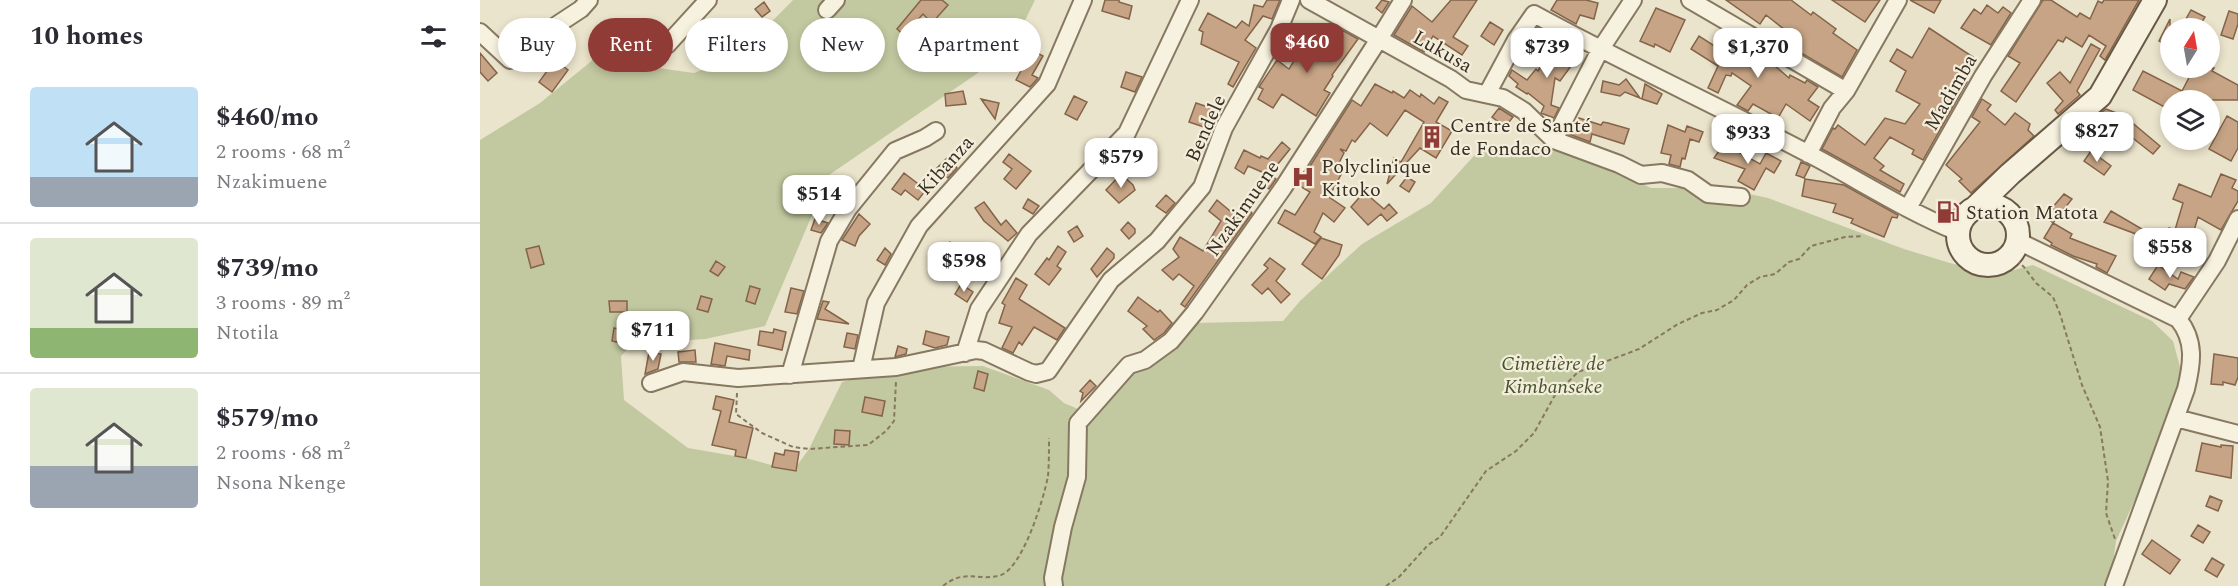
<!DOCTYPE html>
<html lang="en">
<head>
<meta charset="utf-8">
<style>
  :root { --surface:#fff; --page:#f7f7f7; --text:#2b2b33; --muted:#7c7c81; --line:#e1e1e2; --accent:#913b36 }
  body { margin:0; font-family:Spectral,serif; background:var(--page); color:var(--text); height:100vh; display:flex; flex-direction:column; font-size:22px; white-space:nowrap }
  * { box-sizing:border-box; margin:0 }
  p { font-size:20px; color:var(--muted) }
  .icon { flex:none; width:33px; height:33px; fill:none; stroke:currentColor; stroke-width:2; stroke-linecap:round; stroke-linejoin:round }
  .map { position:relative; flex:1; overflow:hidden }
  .sheet { display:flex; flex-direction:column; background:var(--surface); width:480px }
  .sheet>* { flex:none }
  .guide { position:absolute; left:18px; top:18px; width:570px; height:54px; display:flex; gap:12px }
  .needle { width:39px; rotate:11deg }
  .tools { position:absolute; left:1680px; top:18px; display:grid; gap:12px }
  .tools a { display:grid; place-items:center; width:60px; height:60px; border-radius:50%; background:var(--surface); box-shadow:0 3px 9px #0003; font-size:30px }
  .price { position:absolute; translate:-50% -51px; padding:0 14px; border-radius:12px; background:#fff; color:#222; font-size:20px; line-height:39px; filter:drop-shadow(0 2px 3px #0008) }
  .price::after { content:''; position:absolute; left:50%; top:36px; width:18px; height:14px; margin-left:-9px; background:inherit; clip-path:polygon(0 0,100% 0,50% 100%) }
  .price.on { background:var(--accent); color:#fff }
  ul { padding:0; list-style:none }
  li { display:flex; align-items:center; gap:18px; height:150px; padding:0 30px }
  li+li { border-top:2px solid var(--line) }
  li span { display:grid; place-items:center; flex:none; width:168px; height:120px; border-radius:6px; color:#555 }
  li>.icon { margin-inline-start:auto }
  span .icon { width:72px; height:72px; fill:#fffc; stroke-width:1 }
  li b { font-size:26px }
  h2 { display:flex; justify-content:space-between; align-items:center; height:72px; padding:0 30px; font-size:26px }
  .chip { padding:0 21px; border-radius:27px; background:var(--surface); box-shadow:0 3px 9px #0003; font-size:21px; line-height:54px }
  .chip.on { background:var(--accent); color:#fff }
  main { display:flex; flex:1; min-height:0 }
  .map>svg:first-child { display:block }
  .green { fill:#c2c9a0 }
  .building { fill:#c6a485; stroke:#846449; stroke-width:1.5 }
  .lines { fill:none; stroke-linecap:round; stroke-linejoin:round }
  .street-casing { stroke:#877861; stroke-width:20 }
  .secondary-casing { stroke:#695944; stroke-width:26 }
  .path { stroke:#877861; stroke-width:2; stroke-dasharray:4.5 3; stroke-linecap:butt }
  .street { stroke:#f7f1df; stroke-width:16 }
  .secondary { stroke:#f7f1df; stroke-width:22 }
  .labels { text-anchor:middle; stroke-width:4.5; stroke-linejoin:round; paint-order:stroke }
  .street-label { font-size:20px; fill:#392f23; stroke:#f3eedb }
  .poi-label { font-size:20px; fill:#392f23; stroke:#f3eedb; text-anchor:start }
  .park-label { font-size:20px; font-style:italic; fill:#47542b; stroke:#f3eedb }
</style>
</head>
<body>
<main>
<section class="sheet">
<h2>10 homes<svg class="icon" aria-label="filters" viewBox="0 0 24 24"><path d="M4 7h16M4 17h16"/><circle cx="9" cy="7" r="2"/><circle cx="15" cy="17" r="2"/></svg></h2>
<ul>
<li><span style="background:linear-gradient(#bfe0f5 75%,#9aa5b1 0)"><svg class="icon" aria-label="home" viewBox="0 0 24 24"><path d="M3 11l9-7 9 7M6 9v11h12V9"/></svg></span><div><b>$460/mo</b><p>2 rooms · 68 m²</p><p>Nzakimuene</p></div></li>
<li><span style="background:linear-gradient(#dfe7d0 75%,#8fb573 0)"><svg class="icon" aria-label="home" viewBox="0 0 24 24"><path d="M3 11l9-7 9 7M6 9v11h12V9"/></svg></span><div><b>$739/mo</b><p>3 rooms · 89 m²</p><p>Ntotila</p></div></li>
<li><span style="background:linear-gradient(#dfe7d0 65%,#9aa5b1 0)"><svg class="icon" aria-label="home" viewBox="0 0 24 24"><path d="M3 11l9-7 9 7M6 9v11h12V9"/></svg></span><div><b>$579/mo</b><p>2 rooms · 68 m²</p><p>Nsona Nkenge</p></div></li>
</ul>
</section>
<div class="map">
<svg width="1758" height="586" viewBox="0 0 1758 586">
  <rect width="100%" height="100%" fill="#ebe4cc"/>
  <path class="green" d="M313 0H555L530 51 349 175 285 326 225 339 153 344 141 356 144 400 208 448 266 458 313 471 329 449 362 382 416 367 503 366 569 390 584 403 605 412 630 381 715 323 803 321 820 301 882 244 951 203 1002 147 1068 148 1119 162 1171 188H1241L1288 198 1424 249 1470 263 1513 273 1530 271 1553 265 1672 321 1693 341 1706 389 1636 541 1630 586H0V140L60 103 114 59 214 73 258 56Z"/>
  <path class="building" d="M441 0H462L468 5 452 23 443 14 424 35 417 29Z
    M625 0H639V2L652 6 649 19 622 11Z
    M787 0H800L792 19 783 16 765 40 776 48 753 87 748 84 759 62 721 44 723 32 719 30 728 13 756 28 762 21 769 26 774 5 783 7Z
    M902 0 909 2 902 13 896 8Z
    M971 0H997L973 37 988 46 982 55 953 36 944 52 914 35 932 6 952 22Z
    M1077 0H1106L1118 3 1114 19 1100 15 1096 24 1071 10Z
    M1246 0H1311L1331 15 1333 12 1356 29 1353 33 1377 50 1362 77 1311 47 1299 38 1305 30 1286 15 1280 24Z
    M1352 0H1400L1385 22Z
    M1430 0H1461L1454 13Z
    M1563 0H1571L1597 17 1600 13 1610 19 1618 1 1622 3 1624 0H1659L1625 60 1620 56 1626 46 1609 35 1602 47 1586 37 1583 42 1578 40 1536 102 1521 91 1540 63 1528 56Z
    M284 2 290 11 282 17 275 9Z
    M1507 5 1518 13 1523 7 1531 13 1511 45 1481 28 1494 9 1501 14Z
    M1176 8 1205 20 1190 52 1175 44 1174 47 1160 41Z
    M1711 10 1725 17 1718 28H1701Z
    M1749 11 1758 14V24L1753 39 1741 35Z
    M1690 19V47L1679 41Z
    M1010 22 1023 30 1014 45 1001 36Z
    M1449 28 1493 57 1480 77 1487 82 1443 160 1432 154 1434 150 1410 137 1394 158 1404 166 1400 170 1424 184 1420 192 1342 149 1353 128 1355 129 1358 125 1385 145 1405 118 1425 124 1440 104 1416 91 1426 71 1410 61 1417 49 1432 58Z
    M862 30 878 39 852 75 853 76 844 90 850 93 836 116 802 94 793 108 778 99 783 89 779 87 797 60 809 69 830 35 849 46Z
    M1245 33 1255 39 1250 46 1275 58 1280 53 1309 78 1310 75 1325 83 1327 80 1338 87 1328 100 1339 107 1330 121 1306 104 1298 118 1273 104 1268 111 1257 105 1271 86 1252 73 1251 76 1246 75 1238 93 1228 88 1238 66 1211 49 1219 36 1236 47Z
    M1611 44 1620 49 1597 91 1600 95 1578 114 1575 110 1583 101 1567 83 1580 72 1590 83Z
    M1090 45 1102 51 1080 81 1075 78 1071 105 1079 108 1074 118 1061 113 1064 106 1048 93 1047 94 1036 87 1038 84 1029 76 1032 70 1047 80 1056 69 1058 71 1069 52 1081 58Z
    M231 49 238 59 227 67 220 57Z
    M552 50 563 56 552 75 558 78 550 87 536 80Z
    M0 53 17 73 8 81 0 72Z
    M75 60 88 70 72 92 59 82Z
    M1714 68H1734L1732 71 1758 85V100H1690V110L1653 90 1663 71 1702 91Z
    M646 72 662 77 655 92 641 87Z
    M1146 79 1160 98 1145 92 1140 96 1121 92 1123 81 1139 85Z
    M895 84 912 93 913 91 924 98 930 90 940 97 941 94 954 104 959 97 968 102 956 122 972 131 956 158 940 148 907 184 914 158 921 162 944 122 925 110 907 136 890 123 875 142 872 140 866 151 860 149 864 153 858 165 864 169 849 197 865 208 854 222 843 213 834 232 841 237 835 244 798 223 805 210 815 215 830 192 818 185 872 100 881 106Z
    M1165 84 1182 94 1177 104 1162 99Z
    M483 91 486 104 466 106 465 94Z
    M594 96 607 102 597 120 585 114Z
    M501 99 519 103 515 119Z
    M1502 99 1511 105 1507 110 1525 125 1535 113 1550 124 1548 130 1554 136 1491 193 1479 181 1482 179 1466 165 1500 122 1492 117Z
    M716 103 734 109 727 128 709 122Z
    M1019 108 1033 117 1025 127 1012 117Z
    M1626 109 1644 116 1680 146 1673 154 1621 113Z
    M1747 116 1758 122V148L1751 161 1729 149Z
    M1099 118 1121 125 1123 122 1128 123 1149 129 1144 144 1112 134 1110 142 1089 134 1096 120 1098 121Z
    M1188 125 1205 132 1207 126 1223 132 1219 142 1210 139 1205 159 1202 158 1200 167 1189 164 1191 155 1181 153Z
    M802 142 810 149 789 175 768 166 764 174 755 168 764 150 780 158 781 156 788 159Z
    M1244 144 1280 164 1286 153 1301 161 1294 173 1286 168 1274 190 1258 181 1265 169 1234 158Z
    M1611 151 1631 166 1624 175 1604 161Z
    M529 154 551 171 536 189 524 179 532 169 523 162Z
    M468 157 477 168 468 178 457 168Z
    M1321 162 1330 166 1324 178 1316 175Z
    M424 173 446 190 438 200 425 190 421 195 412 189Z
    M641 174 653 185 655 190 639 203 626 190Z
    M1741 174 1756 180 1752 188 1758 191V201L1741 230 1718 217 1713 234 1706 232 1700 251 1684 245 1689 228 1695 230 1703 203 1693 199 1699 184 1731 197Z
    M790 175 796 179 789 189 783 185Z
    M927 177 935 182 929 192 920 186Z
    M1325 179 1364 185 1418 215 1417 218 1412 217 1404 237 1387 230 1371 223 1373 219 1353 212 1356 204 1322 196Z
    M884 192 904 209 909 204 917 213 907 221 901 214 888 225 871 207Z
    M1584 194 1592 199 1573 223 1565 216Z
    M686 195 695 203 686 213 676 206Z
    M548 199 559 206 553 214 543 208Z
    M737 200 756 216 758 214 762 217 768 209 772 213 705 307 701 304 714 286 699 274 693 280 682 270 699 257 693 249 700 237 723 251 741 221 729 211Z
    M504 202 521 225 526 220 537 233 528 241 504 221 495 208Z
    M1631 211 1667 232 1664 237 1624 222Z
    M379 214 390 224 379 236 375 246 362 240Z
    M335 219 348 223 341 233 331 230Z
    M648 222 655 229V233L649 239 641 230Z
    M1573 223 1592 234 1590 238 1636 256 1627 273 1616 267 1617 264 1593 256 1571 245 1572 243 1564 238Z
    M597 226 603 236 594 242 588 232Z
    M841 238 862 245 859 255 842 279 822 264Z
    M470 242 485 253 468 275 453 264Z
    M59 246 64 264 51 268 46 249Z
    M578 246 586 252 577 266 581 269 569 285 555 274 567 258 569 260Z
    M405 248 411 254 405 265 397 260Z
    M627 248 634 254V258L617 277 611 269Z
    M790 258 805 269 796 281 810 294 801 303 788 288 782 294 772 285 788 268 784 265Z
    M236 261 245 267 238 276 230 271Z
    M1678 265 1698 279 1701 272 1714 277 1705 289 1689 284 1685 290 1669 279Z
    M536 278 547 285 539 299 585 328 577 340 554 327 542 345 539 342 533 353 522 348 532 327 519 323 525 305 522 303Z
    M481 284 493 292 487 302 475 294Z
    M270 286 280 289 275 304 266 301Z
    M311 288 324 291 317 314 305 312Z
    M221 296 232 299 228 312 217 309Z
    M658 297 678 312 680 310 692 323 684 333 674 340 663 329 667 326 648 311Z
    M129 301H147V312H130Z
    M343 301 349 302 345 309 369 324 337 319Z
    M134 328 147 331 145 344 132 341Z
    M294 329 306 332 302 350 278 345 280 331 293 333Z
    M446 331 469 337 467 345 455 348 443 344Z
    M367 333 378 335 375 349 364 347Z
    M235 343 270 350 269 360 247 356 245 366 231 364Z
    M418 346 427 349 426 354 415 357Z
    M215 350 216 362H199L198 352Z
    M169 352 181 354 178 369 165 374Z
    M1734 354 1758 358V377L1755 385 1743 382V385L1731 384Z
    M498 371 508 374 504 391 494 388Z
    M610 380 616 386 601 401 603 393 600 391Z
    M236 396 254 400 249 422 273 428 266 458 255 456 256 450 232 445 241 411 233 409Z
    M385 397 405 401 402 416 382 412Z
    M355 430 370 431 369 445 354 444Z
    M1722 443 1741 447V445L1753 446 1751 478 1716 471Z
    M305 450 319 452 316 471 292 467 295 453 304 455Z
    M1730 496 1742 501 1738 511 1726 506Z
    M1718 525 1730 532 1723 543 1711 536Z
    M1672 540 1700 560 1690 574 1662 554Z
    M1732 558 1744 565 1737 577 1725 570Z"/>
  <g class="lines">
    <g class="street-casing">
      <path id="street" d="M829 0 971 79 986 90 1023 98 1044 111 1074 140 1139 164 1161 175 1182 173 1208 180 1228 194 1261 197
        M1210 0 1366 91
        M347 10 356 0
        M0 32 30 60 57 38 101 9 109 0
        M187 45 228 0
        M1007 94 1036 40 1054 14C1144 63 1238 106 1329 154 1379 180 1426 211 1478 232
        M1074 140 1120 50 1153 0
        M1328 154 1352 108 1366 91 1418 0
        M1428 208 1503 76 1552 0
        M1538 241 1698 319C1716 341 1712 364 1706 389L1634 586
        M1698 319 1737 261 1758 219
        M485 353 499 309 549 234 647 133 710 0
        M381 369 396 303 439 226 567 84 603 0
        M310 375 349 241 368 209 415 151 445 138 456 131
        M171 383 203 372 258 378 416 367 496 350 504 351 549 372 556 374 568 371 631 280 677 241 722 187 744 128 799 29 811 0
        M1696 418 1758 434
        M574 586 573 578 583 527 597 477 598 423 649 365 665 360 691 341 715 312 803 188 899 39 923 0"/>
    </g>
    <g class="secondary-casing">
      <path id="secondary" d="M1478 235a30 30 0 1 1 60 0a30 30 0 1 1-60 0Z
        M1496 207 1530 174 1620 96 1675 0"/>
    </g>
    <path class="path" d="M1531 255 1544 267 1556 283 1573 297 1580 314 1602 385 1620 427 1628 481 1626 513 1635 539
      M257 393 256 414 282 433 313 447 329 449 388 445 406 431 414 421 416 381
      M463 586C485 568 498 582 521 575 543 567 564 498 568 476 569 464 569 451 569 438
      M906 586 919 577 948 545 960 537 1006 471 1036 451 1054 433 1075 395 1098 372 1159 349 1198 324 1222 313 1237 310 1254 300 1267 285 1280 277 1295 274 1309 262 1319 259 1331 246 1365 237 1383 236"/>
    <use href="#street" class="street"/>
    <use href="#secondary" class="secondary"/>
  </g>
  <defs>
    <g id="building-bare" transform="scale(1.8)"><path d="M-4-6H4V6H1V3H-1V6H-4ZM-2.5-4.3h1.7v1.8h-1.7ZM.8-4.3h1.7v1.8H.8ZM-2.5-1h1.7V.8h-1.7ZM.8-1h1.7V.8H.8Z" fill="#913b36" stroke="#f3eedb" stroke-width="2.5" paint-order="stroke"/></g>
    <g id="hospital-bare" transform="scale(1.8)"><path d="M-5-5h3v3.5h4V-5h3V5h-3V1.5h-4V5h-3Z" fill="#913b36" stroke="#f3eedb" stroke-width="2.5" paint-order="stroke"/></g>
    <g id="fuel-bare" transform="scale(1.8)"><path d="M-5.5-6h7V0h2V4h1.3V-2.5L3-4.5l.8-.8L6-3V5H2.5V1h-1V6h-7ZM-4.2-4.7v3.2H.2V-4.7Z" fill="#913b36" stroke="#f3eedb" stroke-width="2.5" paint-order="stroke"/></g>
  </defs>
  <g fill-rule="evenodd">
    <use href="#building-bare" x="952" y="137"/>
    <use href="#hospital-bare" x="823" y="177"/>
    <use href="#fuel-bare" x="1468" y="212"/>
  </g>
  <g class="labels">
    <g class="street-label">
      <text transform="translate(963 51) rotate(30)" y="7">Lukusa</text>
      <text transform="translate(1470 92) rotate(-60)" y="7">Madimba</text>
      <text transform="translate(725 128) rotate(-66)" y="7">Bendele</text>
      <text transform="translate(465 165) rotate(-48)" y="7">Kibanza</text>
      <text transform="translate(762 208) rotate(-55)" y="7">Nzakimuene</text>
    </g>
    <g class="poi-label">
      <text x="970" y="132">Centre de Santé<tspan x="970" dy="23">de Fondaco</tspan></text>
      <text x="841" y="173">Polyclinique<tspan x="841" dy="23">Kitoko</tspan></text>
      <text x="1486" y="219">Station Matota</text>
    </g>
    <g class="park-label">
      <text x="1073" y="370">Cimetière de<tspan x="1073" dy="23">Kimbanseke</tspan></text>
    </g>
  </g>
</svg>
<div class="tools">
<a><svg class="needle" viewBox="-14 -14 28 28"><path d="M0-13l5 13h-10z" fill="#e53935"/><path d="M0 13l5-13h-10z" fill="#7c7c81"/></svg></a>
<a><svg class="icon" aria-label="layers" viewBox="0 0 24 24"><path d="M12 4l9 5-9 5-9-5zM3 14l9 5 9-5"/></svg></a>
</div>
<b class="price on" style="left:827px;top:74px">$460</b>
<b class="price" style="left:1067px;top:79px">$739</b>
<b class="price" style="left:1278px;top:79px">$1,370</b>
<b class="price" style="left:1617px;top:163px">$827</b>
<b class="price" style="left:1268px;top:165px">$933</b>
<b class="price" style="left:641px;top:189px">$579</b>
<b class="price" style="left:339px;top:226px">$514</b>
<b class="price" style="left:1690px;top:279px">$558</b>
<b class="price" style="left:484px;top:293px">$598</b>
<b class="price" style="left:173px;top:362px">$711</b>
<div class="guide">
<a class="chip">Buy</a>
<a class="chip on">Rent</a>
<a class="chip">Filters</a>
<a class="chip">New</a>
<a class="chip">Apartment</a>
</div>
</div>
</main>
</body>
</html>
